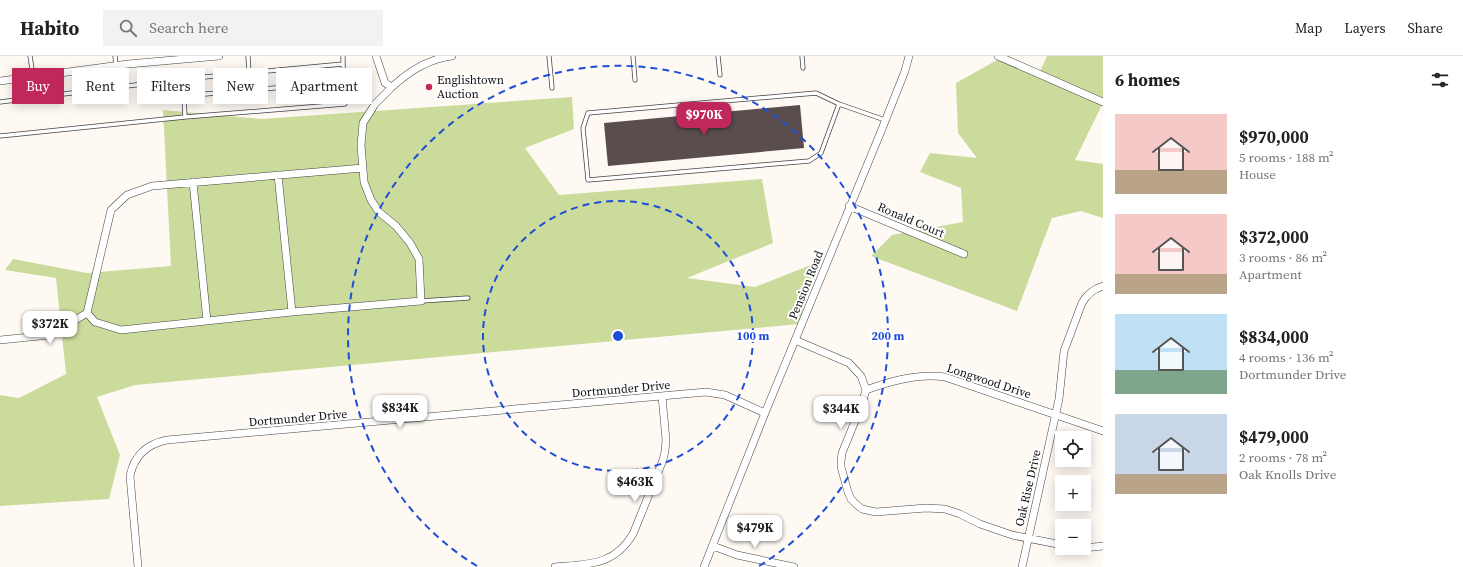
<!DOCTYPE html>
<html lang="en">
<head>
<meta charset="utf-8">
<style>
  :root { --surface:#fff; --page:#f2f2f2; --text:#222; --muted:#767676; --line:#e0e0e0; --accent:#c0285b }
  body { margin:0; font-family:"Source Serif 4",serif; background:var(--page); color:var(--text); height:100vh; display:flex; flex-direction:column; font-size:15px; white-space:nowrap }
  * { box-sizing:border-box; margin:0 }
  p { font-size:13px; color:var(--muted) }
  .icon { flex:none; width:22px; height:22px; fill:none; stroke:currentColor; stroke-width:2; stroke-linecap:round; stroke-linejoin:round }
  .map { position:relative; flex:1; overflow:hidden }
  .sheet { display:flex; flex-direction:column; background:var(--surface); width:360px }
  .sheet>* { flex:none }
  .hud { position:absolute; left:12px; top:12px; width:380px; height:36px; display:flex; gap:8px }
  .buttons { position:absolute; left:1055px; top:375px; display:grid; gap:8px }
  .buttons a { display:grid; place-items:center; width:36px; height:36px; border-radius:0px; background:var(--surface); box-shadow:0 2px 10px #0003; font-size:20px }
  .price { position:absolute; translate:-50% -34px; padding:0 9px; border-radius:8px; background:#fff; color:#222; font-size:13px; line-height:26px; filter:drop-shadow(0 1px 2px #0008) }
  .price::after { content:''; position:absolute; left:50%; top:24px; width:12px; height:9px; margin-left:-6px; background:inherit; clip-path:polygon(0 0,100% 0,50% 100%) }
  .price.on { background:var(--accent); color:#fff }
  ul { padding:0; list-style:none }
  li { display:flex; align-items:center; gap:12px; height:100px; padding:0 12px }
  li span { display:grid; place-items:center; flex:none; width:112px; height:80px; border-radius:0px; color:#555 }
  li>.icon { margin-inline-start:auto }
  span .icon { width:48px; height:48px; fill:#fffc; stroke-width:1 }
  li b { font-size:17px }
  h2 { display:flex; justify-content:space-between; align-items:center; height:48px; padding:0 12px; font-size:17px }
  .chip { padding:0 14px; border-radius:0px; background:var(--surface); box-shadow:0 2px 10px #0003; font-size:14px; line-height:36px }
  .chip.on { background:var(--accent); color:#fff }
  header { display:flex; align-items:center; gap:24px; box-sizing:border-box; height:56px; padding:0 20px; background:var(--surface); border-bottom:1px solid var(--line) }
  header strong { font-size:19px }
  nav { display:flex; gap:22px; margin-inline-start:auto; font-size:14px }
  .search { width:280px; height:36px; background:var(--page); display:flex; align-items:center; gap:10px; box-sizing:border-box; padding:0 14px; border-radius:0px; color:var(--muted); font-size:15px }
  main { display:flex; flex:1; min-height:0 }
  .map>svg:first-child { display:block }
  .forest { fill:#cadb9c }
  .building { fill:#594e4d }
  .lines { fill:none; stroke-linecap:round; stroke-linejoin:round }
  .lane-casing { stroke:#434343; stroke-width:5 }
  .street-casing { stroke:#434343; stroke-width:8 }
  .lane { stroke:#fff; stroke-width:3.5 }
  .street { stroke:#fff; stroke-width:7 }
  .ring { fill:none; stroke:#1d4ed8; stroke-width:2; stroke-dasharray:7 5 }
  .poi-dot { fill:#c0285b; stroke:#fff; stroke-width:1.5 }
  .labels { text-anchor:middle; stroke-width:4; stroke-linejoin:round; paint-order:stroke }
  .poi-label { font-size:12px; fill:#101010; stroke:#fff; text-anchor:start }
  .street-label { font-size:12px; fill:#101010; stroke:#fff }
  .centre { fill:#1d4ed8; stroke:#fff; stroke-width:2 }
  .ring-label { font-size:12px; text-anchor:middle; font-weight:bold; fill:#1d4ed8; stroke:#fff; stroke-width:4; stroke-linejoin:round; paint-order:stroke }
</style>
</head>
<body>
<header>
<strong>Habito</strong>
<div class="search"><svg class="icon" aria-label="search" viewBox="0 0 24 24"><circle cx="10" cy="10" r="6"/><path d="M15 15l6 6"/></svg>Search here</div>
<nav><a>Map</a><a>Layers</a><a>Share</a></nav>
</header>
<main>
<div class="map">
<svg width="1103" height="511" viewBox="0 0 1103 511">
  <rect width="100%" height="100%" fill="#fff9f4"/>
  <path class="forest" d="M1047 0H1103V47L1075 104 1103 108V162L1081 155 1052 162 1017 255 871 200 892 179 963 166 961 132 920 116 930 97 977 102 958 77 956 27 999 3 1039 18Z
    M572 41 574 73 525 92 559 139 762 123 773 187 687 222 755 231 816 207 799 268 135 329 97 341 120 399 109 443 0 450V339L19 342 66 318 56 222 5 214 13 203 87 217 171 210 163 54 261 63Z"/>
  <path class="building" d="M800 49 804 92 608 110 604 67Z"/>
  <g class="lines">
    <g class="lane-casing">
      <path id="lane" d="M30 0 33 20
        M115 0 118 31
        M248 0 249 17
        M343 0V8
        M549 0 552 32
        M633 0 635 24
        M718 0 720 19
        M802 0 803 12
        M183 23 343 8 345 48 185 61
        M183 40 343 26
        M0 46 183 23 185 61 0 80
        M839 48 821 97 809 105 588 124 583 72 588 57 816 37 839 48 885 64
        M421 245 468 242"/>
    </g>
    <g class="street-casing">
      <path id="street" d="M376 0 385 27 392 31C409 15 428 3 452 0
        M998 0 1103 46
        M0 25 128 8 219 0
        M363 112 152 130 127 139 111 154 87 257 95 266 121 274 292 256 421 245 419 203 410 187 396 170 379 156 371 144 364 126 361 89 363 67 375 48 392 31
        M278 119 292 256
        M193 126 207 265
        M849 150 964 198
        M0 284 50 279 87 257
        M795 284 849 307 861 320 866 334
        M1062 489 1012 479 980 468 960 458 945 453 926 452 876 456 862 453 857 449 851 443 848 436 841 411V405L842 397 862 348 866 334C890 325 919 317 945 321L1103 375
        M713 490 737 499 794 511
        M1084 492 1103 490
        M138 511 130 420C134 400 147 388 167 384L706 336 725 339 765 357
        M555 511C588 508 614 510 633 478L663 404 665 395 666 384 662 340
        M704 511 765 357 882 73 905 15 909 0
        M1022 511 1059 343 1064 295 1082 247C1087 238 1093 233 1103 230"/>
    </g>
    <use href="#lane" class="lane"/>
    <use href="#street" class="street"/>
  </g>
  <g class="ring">
    <circle cx="618" cy="280" r="135"/>
    <path d="M477 510A270 270 0 1 1 759 510"/>
  </g>
  <circle class="poi-dot" cx="429" cy="31" r="4"/>
  <g class="labels">
    <g class="poi-label">
      <text x="437" y="28">Englishtown<tspan x="437" dy="14">Auction</tspan></text>
    </g>
    <g class="street-label">
      <text transform="translate(911 164) rotate(23)" y="4">Ronald Court</text>
      <text transform="translate(806 229) rotate(-68)" y="4">Pension Road</text>
      <text transform="translate(989 325) rotate(18)" y="4">Longwood Drive</text>
      <text transform="translate(621 333) rotate(-5)" y="4">Dortmunder Drive</text>
      <text transform="translate(298 362) rotate(-5)" y="4">Dortmunder Drive</text>
      <text transform="translate(1028 432) rotate(-77)" y="4">Oak Rise Drive</text>
    </g>
  </g>
  <circle cx="618" cy="280" r="6" class="centre"/>
  <g class="ring-label">
    <text x="753" y="284">100 m</text>
    <text x="888" y="284">200 m</text>
  </g>
</svg>
<div class="buttons">
<a><svg class="icon" aria-label="locate" viewBox="0 0 24 24"><circle cx="12" cy="12" r="6"/><path d="M12 2v4M12 18v4M2 12h4M18 12h4"/></svg></a>
<a>+</a>
<a>−</a>
</div>
<b class="price on" style="left:704px;top:80px">$970K</b>
<b class="price" style="left:50px;top:289px">$372K</b>
<b class="price" style="left:400px;top:373px">$834K</b>
<b class="price" style="left:841px;top:374px">$344K</b>
<b class="price" style="left:635px;top:447px">$463K</b>
<b class="price" style="left:755px;top:493px">$479K</b>
<div class="hud">
<a class="chip on">Buy</a>
<a class="chip">Rent</a>
<a class="chip">Filters</a>
<a class="chip">New</a>
<a class="chip">Apartment</a>
</div>
</div>
<section class="sheet">
<h2>6 homes<svg class="icon" aria-label="filters" viewBox="0 0 24 24"><path d="M4 7h16M4 17h16"/><circle cx="9" cy="7" r="2"/><circle cx="15" cy="17" r="2"/></svg></h2>
<ul>
<li><span style="background:linear-gradient(#f6c9c9 70%,#b9a48a 0)"><svg class="icon" aria-label="home" viewBox="0 0 24 24"><path d="M3 11l9-7 9 7M6 9v11h12V9"/></svg></span><div><b>$970,000</b><p>5 rooms · 188 m²</p><p>House</p></div></li>
<li><span style="background:linear-gradient(#f6c9c9 75%,#b9a48a 0)"><svg class="icon" aria-label="home" viewBox="0 0 24 24"><path d="M3 11l9-7 9 7M6 9v11h12V9"/></svg></span><div><b>$372,000</b><p>3 rooms · 86 m²</p><p>Apartment</p></div></li>
<li><span style="background:linear-gradient(#bfe0f5 70%,#7fa58c 0)"><svg class="icon" aria-label="home" viewBox="0 0 24 24"><path d="M3 11l9-7 9 7M6 9v11h12V9"/></svg></span><div><b>$834,000</b><p>4 rooms · 136 m²</p><p>Dortmunder Drive</p></div></li>
<li><span style="background:linear-gradient(#c9d6e8 75%,#b9a48a 0)"><svg class="icon" aria-label="home" viewBox="0 0 24 24"><path d="M3 11l9-7 9 7M6 9v11h12V9"/></svg></span><div><b>$479,000</b><p>2 rooms · 78 m²</p><p>Oak Knolls Drive</p></div></li>
</ul>
</section>
</main>
</body>
</html>
